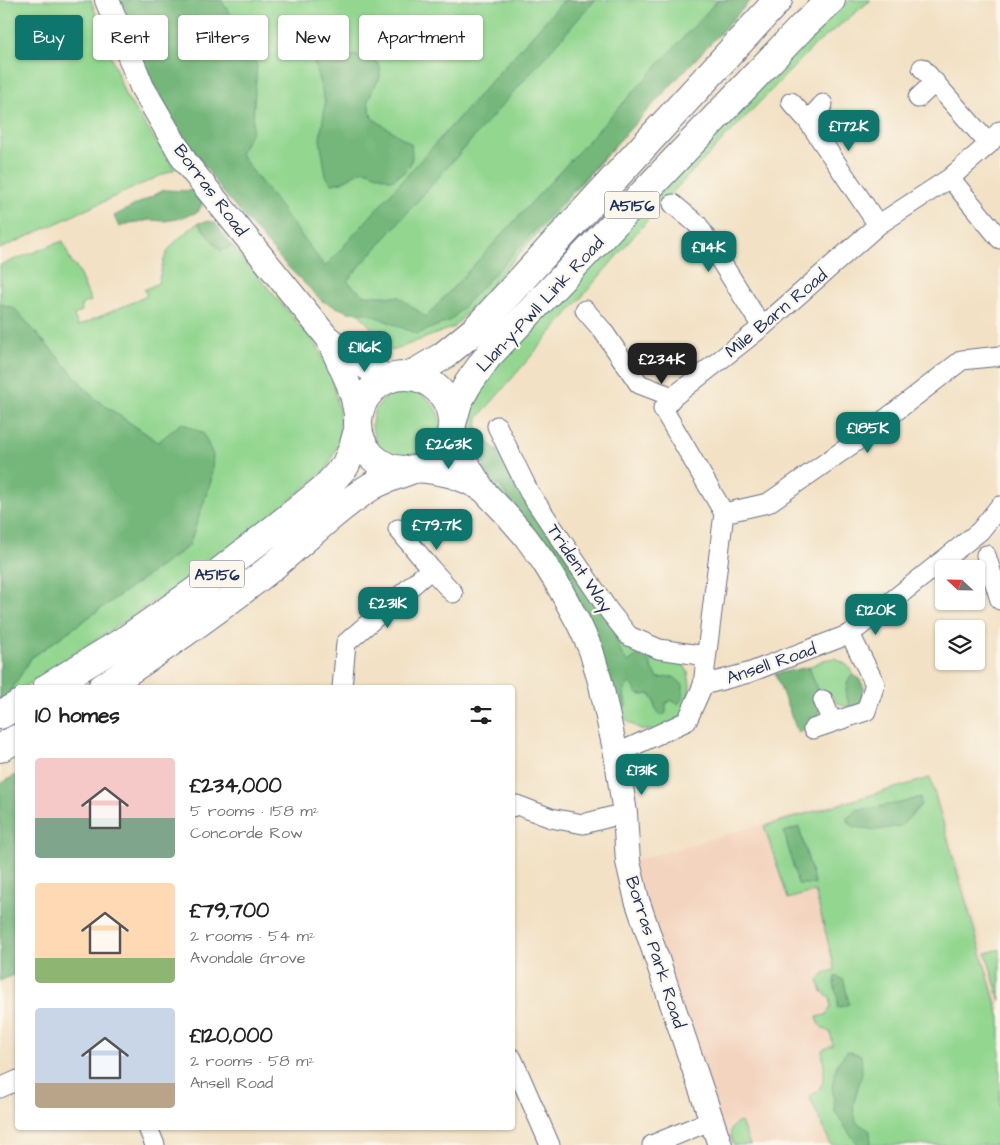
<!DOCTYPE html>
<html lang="en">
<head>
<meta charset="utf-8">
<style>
  :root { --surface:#fff; --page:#f2f2f2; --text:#222; --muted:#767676; --accent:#0f766e }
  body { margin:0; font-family:"Architects Daughter",sans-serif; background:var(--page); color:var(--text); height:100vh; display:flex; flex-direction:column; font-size:19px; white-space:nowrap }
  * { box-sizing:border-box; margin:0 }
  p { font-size:16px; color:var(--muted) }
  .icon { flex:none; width:28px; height:28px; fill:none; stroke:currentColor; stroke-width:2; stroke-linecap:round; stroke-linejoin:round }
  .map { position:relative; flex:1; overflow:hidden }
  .panel { position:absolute; left:15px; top:685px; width:500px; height:445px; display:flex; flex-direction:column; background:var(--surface); border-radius:5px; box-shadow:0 1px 4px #0004 }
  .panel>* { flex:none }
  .guide { position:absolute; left:15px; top:15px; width:500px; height:45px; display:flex; gap:10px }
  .needle { width:32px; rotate:292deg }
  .tools { position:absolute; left:935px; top:560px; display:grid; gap:10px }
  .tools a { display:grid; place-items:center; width:50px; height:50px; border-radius:5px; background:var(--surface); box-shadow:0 1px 4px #0004; font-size:25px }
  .price { position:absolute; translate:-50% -42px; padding:0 11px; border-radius:10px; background:var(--accent); color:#fff; font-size:16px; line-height:32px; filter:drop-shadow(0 1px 2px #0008) }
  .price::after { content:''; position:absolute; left:50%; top:30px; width:15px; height:11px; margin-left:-8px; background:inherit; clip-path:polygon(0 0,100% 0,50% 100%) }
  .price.active { background:#222; color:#fff }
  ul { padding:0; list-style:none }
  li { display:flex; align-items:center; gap:15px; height:125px; padding:0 20px }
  li span { display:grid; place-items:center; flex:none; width:140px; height:100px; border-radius:5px; color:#555 }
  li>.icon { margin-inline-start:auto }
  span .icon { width:60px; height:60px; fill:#fffc; stroke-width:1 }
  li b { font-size:21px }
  h2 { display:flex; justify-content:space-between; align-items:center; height:60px; padding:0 20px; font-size:21px }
  .tag { padding:0 18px; border-radius:5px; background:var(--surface); box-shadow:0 1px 4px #0004; font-size:18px; line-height:45px }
  .tag.active { background:var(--accent); color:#fff }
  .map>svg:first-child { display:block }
  .built { fill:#f3d4be }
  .green { fill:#92d68f; stroke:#568276 }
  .forest { fill:#75b77a; stroke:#48736c }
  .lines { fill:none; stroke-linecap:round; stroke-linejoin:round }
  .minor-casing { stroke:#666d82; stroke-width:21 }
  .tertiary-casing { stroke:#666d82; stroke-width:26 }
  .trunk-casing { stroke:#666d82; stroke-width:30 }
  .minor { stroke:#fff; stroke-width:19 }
  .tertiary { stroke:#fff; stroke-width:24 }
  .trunk { stroke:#fff; stroke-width:28 }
  .labels { text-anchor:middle; stroke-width:4.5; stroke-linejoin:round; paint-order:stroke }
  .shield { fill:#fbf7ec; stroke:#5e6b89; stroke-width:1 }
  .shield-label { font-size:16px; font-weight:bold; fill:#1b2f5e }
  .street-label { font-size:18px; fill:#1b2f5e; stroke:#fbf7ec }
</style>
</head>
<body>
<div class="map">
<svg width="1000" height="1145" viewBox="0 0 1000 1145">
  <rect width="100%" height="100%" fill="#fbf7ec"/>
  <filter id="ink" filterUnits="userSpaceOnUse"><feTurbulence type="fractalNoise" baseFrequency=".02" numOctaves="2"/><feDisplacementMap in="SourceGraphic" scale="10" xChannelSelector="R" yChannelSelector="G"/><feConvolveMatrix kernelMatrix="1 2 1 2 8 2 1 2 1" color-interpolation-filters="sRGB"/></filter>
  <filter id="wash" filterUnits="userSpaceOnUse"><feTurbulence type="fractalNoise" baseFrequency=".0096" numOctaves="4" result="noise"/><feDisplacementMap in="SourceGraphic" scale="20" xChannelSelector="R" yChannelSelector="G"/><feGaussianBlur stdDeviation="1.12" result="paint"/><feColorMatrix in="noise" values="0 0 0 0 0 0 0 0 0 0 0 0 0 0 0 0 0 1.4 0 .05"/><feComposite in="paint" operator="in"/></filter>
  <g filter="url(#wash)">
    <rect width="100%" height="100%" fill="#f2e1c4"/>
    <path class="built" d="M932 775 1000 1001V1145H727L631 862Z"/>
    <path class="green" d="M0 0H91L125 95 175 169 0 249Z
      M127 0H742L611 150 454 327 391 351 154 74Z
      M850 0H871L814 46 664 201 478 418 477 426 481 442 478 446 486 466 487 477 500 485 525 521 488 486 464 431 471 400 490 370 820 26Z
      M198 223 221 251 232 246 317 345 332 377 340 416 339 443 326 470 218 560 24 687 18 688 17 692 5 700 31 658 189 546 158 442 95 399 14 308 0 304V265L63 241 72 264 76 266 91 301 81 305 82 311 74 315 78 326 147 296 144 290 158 283C161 272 163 257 170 248 178 238 188 231 198 223Z
      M372 425a34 34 0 1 1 68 0a34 34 0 1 1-68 0Z
      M612 626 674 656 682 662 688 672 690 685 688 702 682 716 658 731 642 730 628 722 618 710 613 697 626 706 624 694 625 687 630 683 642 695 649 694 654 700 655 707 666 704 671 700 678 704 674 677 658 678 652 669 650 662 637 656 628 662 622 655Z
      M835 658 847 665 854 675 850 677 851 708C840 705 835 703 829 692L819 696 809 667 823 660Z
      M930 778 1000 1018V1145H831L809 1096C829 1088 824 1068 822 1050L833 1045 830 1032C822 1028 818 1026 817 1017L826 1015 831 1007 830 996H826L825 992H822L818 980 824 973 835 970 815 891 788 899 764 826Z
      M1000 949V1001L986 953Z
      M741 1122 750 1145H733C730 1134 727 1126 741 1122Z"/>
    <path class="forest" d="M117 0H221L239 27 257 66 252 131 240 154 325 267 564 0H595L347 281 363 295 399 297 426 317 718 0H751L451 320 417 334 367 313 348 312 322 301 286 265 222 191 178 128 140 60Z
      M322 43 329 45 345 56H361L372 59 380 66V78L374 87 368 101 372 118 411 144C414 165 410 170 391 180L365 170 357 173 342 182 332 184 326 176 320 139 324 113 325 102 313 58 317 46Z
      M164 190 193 191 203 202 198 212 177 219 164 221 151 220 130 223 119 227 114 216Z
      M210 221 215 223 232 246 221 251 198 223Z
      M0 304 14 308 95 399 158 442 182 423 203 433 213 455 211 481 189 546 31 658 5 700 0 703Z
      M481 442H488L501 454 612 626 622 655 628 662 637 656 650 662 652 669 658 678 674 677 683 685V698L678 704 671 700 666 703V713L661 716 655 707 654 700 650 694 642 695 636 693 634 687 630 683 625 688 624 694 626 706 623 709 618 706 525 521 500 486 487 477 479 473 486 466 483 464 478 446Z
      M809 667C815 685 828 709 812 726 809 729 802 731 798 733L775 674Z
      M854 675 860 680 864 688 860 706 851 708C845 699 843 681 854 675Z
      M17 774V973L0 981V784Z
      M920 797 921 805 901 826 877 830 854 827 846 819 857 810 901 803Z
      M799 827 815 884H798L784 832Z
      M835 976 844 980 849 1004 837 1008C841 997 831 987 835 976Z
      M847 1051 861 1055 862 1073 853 1106 856 1122 870 1131 871 1144 866 1145H859L849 1133 835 1112 832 1086 837 1064Z"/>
  </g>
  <g filter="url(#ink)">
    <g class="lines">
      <g class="minor-casing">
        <path id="minor" d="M922 68 989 144
          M918 98 935 82
          M791 102 808 121 878 225
          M808 121 823 104
          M950 178 1000 239
          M673 204 698 225 762 327
          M585 310 603 331 639 384 673 397
          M497 426 529 492 609 611 629 636 659 649 706 656
          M724 513 768 503 861 438 962 360 1000 356
          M398 529 431 569 453 593
          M986 555 1000 600
          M703 685 748 673 850 634 980 531 1000 506
          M342 688 346 643 431 569
          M823 700 832 722
          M813 729 866 711 875 684 850 634
          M616 754 687 721 703 685 724 513 663 409 673 397 762 327 878 225 950 178 989 144 1000 131
          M512 807 517 805 551 818 583 824 625 813
          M512 1058 550 1145
          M0 1088 18 1080
          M148 1128 155 1145
          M652 1145 712 1120"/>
      </g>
      <g class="tertiary-casing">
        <path id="tertiary" d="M107 0 142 87 186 163 327 337 367 368 375 372 393 378
          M329 341 348 383 353 399 358 423
          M452 429 463 456 472 472 484 491 505 513 525 536 543 561 558 585 579 624 591 650 601 685 616 754 625 813 628 862 637 900 720 1145
          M415 470C443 472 459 476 483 490"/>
      </g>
      <g class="trunk-casing">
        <path id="trunk" d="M410 376 443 356 475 330 778 0
          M358 423a47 47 0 1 1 94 0a47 47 0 1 1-94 0Z
          M452 424 458 402 468 384 488 356 802 27 831 0
          M47 688 127 639 194 592 288 518 326 487 345 466 353 448 358 430
          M102 688C158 652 214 613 266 572 301 544 335 509 372 486 384 479 398 475 411 470
          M0 715 18 705
          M0 748 18 738"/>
      </g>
      <use href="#minor" class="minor"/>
      <use href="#tertiary" class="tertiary"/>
      <use href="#trunk" class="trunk"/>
    </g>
  </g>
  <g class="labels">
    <g class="shield">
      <rect x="604.5" y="191.5" width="55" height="27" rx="4"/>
      <rect x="189.5" y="560.5" width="55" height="27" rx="4"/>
    </g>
    <g class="shield-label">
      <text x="632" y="211">A5156</text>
      <text x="217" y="580">A5156</text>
    </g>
    <g class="street-label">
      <text transform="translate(211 190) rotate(53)" y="6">Borras Road</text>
      <text transform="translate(540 304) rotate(-47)" y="6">Llan-y-Pwll Link Road</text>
      <text transform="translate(776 313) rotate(-40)" y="6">Mile Barn Road</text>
      <text transform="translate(580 568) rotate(56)" y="6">Trident Way</text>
      <text transform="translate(771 663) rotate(-19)" y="6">Ansell Road</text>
      <text transform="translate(656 952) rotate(72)" y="6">Borras Park Road</text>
    </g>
  </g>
</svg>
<div class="tools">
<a><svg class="needle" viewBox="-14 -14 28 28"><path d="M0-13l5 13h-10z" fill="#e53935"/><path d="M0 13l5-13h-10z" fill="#767676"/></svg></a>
<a><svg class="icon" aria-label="layers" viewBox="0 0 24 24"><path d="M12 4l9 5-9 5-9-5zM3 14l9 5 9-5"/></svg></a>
</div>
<b class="price" style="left:849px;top:152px">£172K</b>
<b class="price" style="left:709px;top:273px">£114K</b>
<b class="price" style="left:365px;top:373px">£116K</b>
<b class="price active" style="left:662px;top:385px">£234K</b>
<b class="price" style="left:868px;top:454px">£185K</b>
<b class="price" style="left:449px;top:470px">£263K</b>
<b class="price" style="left:437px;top:551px">£79.7K</b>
<b class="price" style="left:388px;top:629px">£231K</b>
<b class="price" style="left:876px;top:636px">£120K</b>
<b class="price" style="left:642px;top:796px">£131K</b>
<div class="guide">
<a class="tag active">Buy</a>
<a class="tag">Rent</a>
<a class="tag">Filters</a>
<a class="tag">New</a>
<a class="tag">Apartment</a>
</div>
<section class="panel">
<h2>10 homes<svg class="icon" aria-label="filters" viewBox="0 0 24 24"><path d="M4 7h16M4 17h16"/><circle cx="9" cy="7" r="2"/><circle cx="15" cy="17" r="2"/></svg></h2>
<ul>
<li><span style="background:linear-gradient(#f6c9c9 60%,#7fa58c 0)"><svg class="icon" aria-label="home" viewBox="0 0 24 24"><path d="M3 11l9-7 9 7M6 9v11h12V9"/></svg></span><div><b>£234,000</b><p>5 rooms · 158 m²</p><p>Concorde Row</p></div></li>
<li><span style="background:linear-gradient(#ffd9b3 75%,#8fb573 0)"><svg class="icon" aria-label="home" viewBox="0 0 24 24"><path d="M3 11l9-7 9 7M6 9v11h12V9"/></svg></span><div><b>£79,700</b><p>2 rooms · 54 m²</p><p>Avondale Grove</p></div></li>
<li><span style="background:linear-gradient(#c9d6e8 75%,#b9a48a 0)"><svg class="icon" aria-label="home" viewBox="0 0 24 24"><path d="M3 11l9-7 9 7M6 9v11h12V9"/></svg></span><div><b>£120,000</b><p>2 rooms · 58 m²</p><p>Ansell Road</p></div></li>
</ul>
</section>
</div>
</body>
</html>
